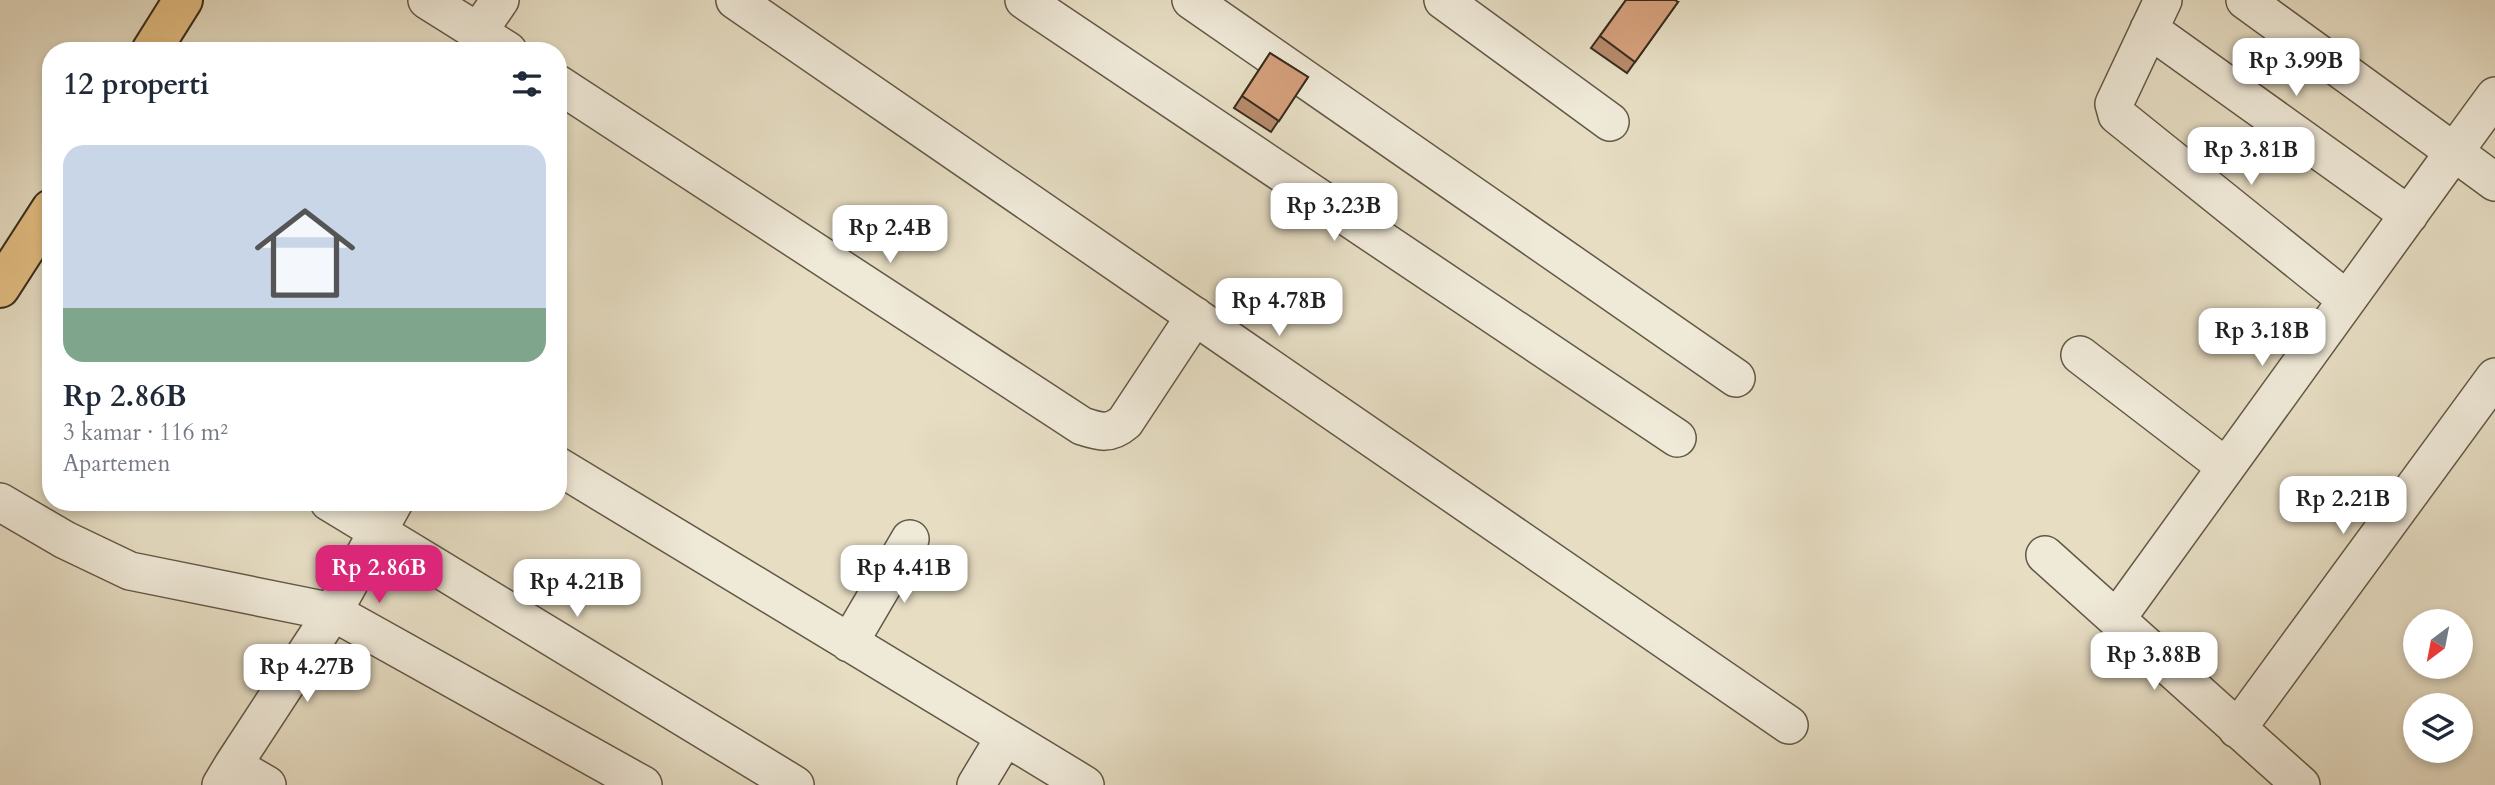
<!DOCTYPE html>
<html lang="id">
<head>
<meta charset="utf-8">
<style>
  :root { --surface:#fff; --page:#f6f6f7; --text:#1f2937; --muted:#747a83; --line:#e0e1e3; --accent:#db2777 }
  body { margin:0; font-family:Cardo,serif; background:var(--page); color:var(--text); height:100vh; display:flex; flex-direction:column; font-size:26px; white-space:nowrap }
  * { box-sizing:border-box; margin:0 }
  p { font-size:23px; color:var(--muted) }
  .icon { flex:none; width:38px; height:38px; fill:none; stroke:currentColor; stroke-width:2; stroke-linecap:round; stroke-linejoin:round }
  .map { position:relative; flex:1; overflow:hidden }
  .side { position:absolute; left:42px; top:42px; width:525px; height:469px; display:flex; flex-direction:column; background:var(--surface); border-radius:28px; box-shadow:0 4px 10px #0003 }
  .side>* { flex:none }
  .needle { width:46px; rotate:212deg }
  .buttons { position:absolute; left:2403px; top:609px; display:grid; gap:14px }
  .buttons a { display:grid; place-items:center; width:70px; height:70px; border-radius:50%; background:var(--surface); box-shadow:0 4px 10px #0003; font-size:35px }
  .price { position:absolute; translate:-50% -60px; padding:0 16px; border-radius:14px; background:#fff; color:#222; font-size:23px; line-height:46px; filter:drop-shadow(0 2px 4px #0008) }
  .price::after { content:''; position:absolute; left:50%; top:42px; width:21px; height:16px; margin-left:-10px; background:inherit; clip-path:polygon(0 0,100% 0,50% 100%) }
  .price.on { background:var(--accent); color:#fff }
  ul { padding:0; list-style:none }
  li { display:grid; align-content:center; gap:14px; height:371px; padding:0 21px }
  li+li { border-top:2px solid var(--line) }
  li span { display:grid; place-items:center; height:217px; border-radius:21px; color:#555 }
  li>.icon { margin-inline-start:auto }
  span .icon { width:126px; height:126px; fill:#fffc; stroke-width:1 }
  li b { font-size:30px }
  h2 { display:flex; justify-content:space-between; align-items:center; height:84px; padding:0 21px; font-size:30px }
  .map>svg:first-child { display:block }
  .lines { fill:none; stroke-linecap:round; stroke-linejoin:round }
  .minor-casing { stroke:#635846; stroke-width:40 }
  .primary-casing { stroke:#372c1d; stroke-width:42 }
  .minor { stroke:#efe9d8; stroke-width:37 }
  .primary { stroke:#e3be82; stroke-width:38 }
  .wall { fill:#b78a6b; stroke:#372c1d; stroke-width:2 }
  .building { fill:#d5a07c; stroke:#372c1d; stroke-width:2 }
</style>
</head>
<body>
<div class="map">
<svg width="2495" height="785" viewBox="0 0 2495 785">
  <rect width="100%" height="100%" fill="#e6ddc3"/>
  <filter id="stains"><feTurbulence type="fractalNoise" baseFrequency=".00286" numOctaves="4"/><feColorMatrix values="0 0 0 0 .2 0 0 0 0 .09 0 0 0 0 .02 0 0 0 .5 -.17"/></filter>
  <radialGradient id="worn" r=".72"><stop offset=".6" stop-color="#630" stop-opacity="0"/><stop offset="1" stop-color="#630" stop-opacity=".3"/></radialGradient>
  <g class="lines">
    <g class="minor-casing">
      <path id="minor" d="M427 0 478 32 500 0
        M735 0 1789 725
        M1024 0 1677 438
        M1191 0 1736 378
        M1443 0 1610 122
        M2163 0 2114 104 2117 115 2347 300
        M2245 0 2454 152 2495 96
        M2149 29 2409 215
        M478 32 508 51
        M558 84 1082 426C1100 432 1110 435 1125 422L1195 316
        M2080 355 2226 467
        M558 466 1085 785
        M0 502 65 540 130 571 333 612 643 785
        M329 502 795 785
        M2045 555 2301 785
        M2117 618 2454 152 2495 182
        M849 643 910 539
        M2237 729 2495 377
        M233 765 333 612 394 502
        M221 785 233 765 267 785
        M976 785 1005 737"/>
    </g>
    <g class="primary-casing">
      <path id="primary" d="M151 51 183 0
        M0 288 51 209"/>
    </g>
    <use href="#minor" class="minor"/>
    <use href="#primary" class="primary"/>
  </g>
  <path class="wall" d="M1626 0 1678 2 1627 73 1591 48Z
    M1270 53 1308 77 1271 132 1234 108Z"/>
  <path class="building" d="M1626 0H1675L1678 2 1635 62 1600 36Z
    M1270 53 1308 77 1279 121 1242 96Z"/>
  <rect width="100%" height="100%" filter="url(#stains)"/>
  <rect width="100%" height="100%" fill="url(#worn)"/>
</svg>
<div class="buttons">
<a><svg class="needle" viewBox="-14 -14 28 28"><path d="M0-13l5 13h-10z" fill="#e53935"/><path d="M0 13l5-13h-10z" fill="#747a83"/></svg></a>
<a><svg class="icon" aria-label="layers" viewBox="0 0 24 24"><path d="M12 4l9 5-9 5-9-5zM3 14l9 5 9-5"/></svg></a>
</div>
<b class="price" style="left:2296px;top:98px">Rp 3.99B</b>
<b class="price" style="left:2251px;top:187px">Rp 3.81B</b>
<b class="price" style="left:1334px;top:243px">Rp 3.23B</b>
<b class="price" style="left:890px;top:265px">Rp 2.4B</b>
<b class="price" style="left:1279px;top:338px">Rp 4.78B</b>
<b class="price" style="left:2262px;top:368px">Rp 3.18B</b>
<b class="price" style="left:2343px;top:536px">Rp 2.21B</b>
<b class="price on" style="left:379px;top:605px">Rp 2.86B</b>
<b class="price" style="left:904px;top:605px">Rp 4.41B</b>
<b class="price" style="left:577px;top:619px">Rp 4.21B</b>
<b class="price" style="left:2154px;top:692px">Rp 3.88B</b>
<b class="price" style="left:307px;top:704px">Rp 4.27B</b>
<section class="side">
<h2>12 properti<svg class="icon" aria-label="filters" viewBox="0 0 24 24"><path d="M4 7h16M4 17h16"/><circle cx="9" cy="7" r="2"/><circle cx="15" cy="17" r="2"/></svg></h2>
<ul>
<li><span style="background:linear-gradient(#c9d6e8 75%,#7fa58c 0)"><svg class="icon" aria-label="home" viewBox="0 0 24 24"><path d="M3 11l9-7 9 7M6 9v11h12V9"/></svg></span><div><b>Rp 2.86B</b><p>3 kamar · 116 m²</p><p>Apartemen</p></div></li>
</ul>
</section>
</div>
</body>
</html>
